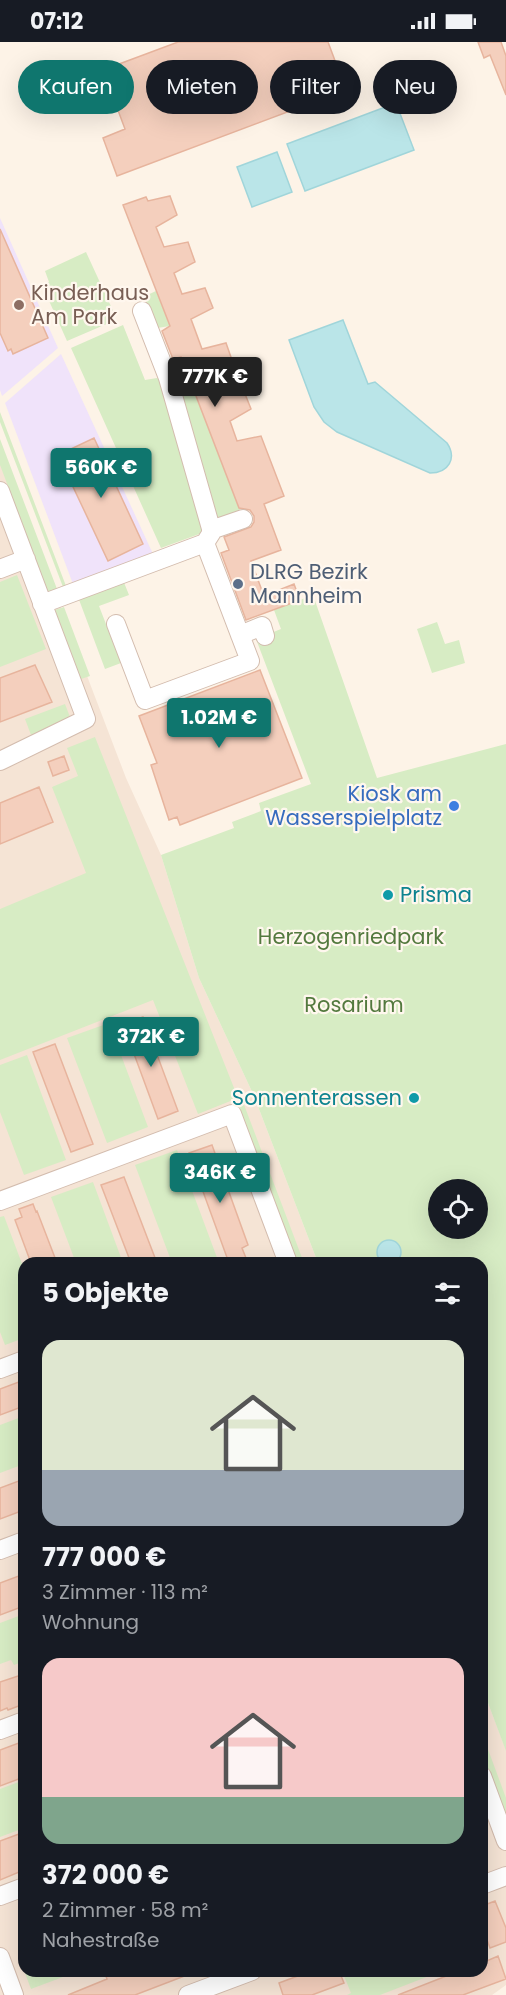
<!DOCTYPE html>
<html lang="de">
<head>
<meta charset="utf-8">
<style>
  :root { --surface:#171b24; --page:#242831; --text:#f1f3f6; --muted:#9ea1a6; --accent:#0f766e }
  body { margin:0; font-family:Poppins,sans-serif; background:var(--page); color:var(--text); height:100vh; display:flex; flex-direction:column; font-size:22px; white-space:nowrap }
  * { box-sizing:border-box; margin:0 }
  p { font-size:20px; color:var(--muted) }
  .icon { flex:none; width:33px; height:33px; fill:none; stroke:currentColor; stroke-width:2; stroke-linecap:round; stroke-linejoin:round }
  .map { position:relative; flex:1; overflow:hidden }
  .drawer { position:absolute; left:18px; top:1215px; width:470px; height:720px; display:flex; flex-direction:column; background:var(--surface); border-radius:18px; box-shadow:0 6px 24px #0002 }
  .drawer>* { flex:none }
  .banner { position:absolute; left:18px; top:18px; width:471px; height:54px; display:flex; gap:12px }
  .fabs { position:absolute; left:428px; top:1137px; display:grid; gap:12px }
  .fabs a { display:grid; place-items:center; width:60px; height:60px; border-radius:50%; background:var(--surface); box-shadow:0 6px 24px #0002; font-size:30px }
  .price { position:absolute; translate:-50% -51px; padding:0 14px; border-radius:6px; background:var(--accent); color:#fff; font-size:20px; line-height:39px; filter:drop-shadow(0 2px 3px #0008) }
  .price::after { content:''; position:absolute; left:50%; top:36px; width:18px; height:14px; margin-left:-9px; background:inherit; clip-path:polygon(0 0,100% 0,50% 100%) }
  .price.selected { background:#222; color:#fff }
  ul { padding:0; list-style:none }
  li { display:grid; align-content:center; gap:12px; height:318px; padding:0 24px }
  li span { display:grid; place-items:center; height:186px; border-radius:18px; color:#555 }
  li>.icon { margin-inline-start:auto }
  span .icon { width:108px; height:108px; fill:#fffc; stroke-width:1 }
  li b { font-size:26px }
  h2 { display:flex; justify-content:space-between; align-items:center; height:72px; padding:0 24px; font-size:26px }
  .tag { padding:0 21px; border-radius:27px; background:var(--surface); box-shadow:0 6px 24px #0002; font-size:21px; line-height:54px }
  .tag.selected { background:var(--accent); color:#fff }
  .status { display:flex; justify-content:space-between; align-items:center; height:42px; padding:0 30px; background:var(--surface); direction:ltr }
  .status svg { height:16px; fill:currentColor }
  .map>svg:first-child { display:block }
  .residential { fill:#f5e4d5 }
  .education { fill:#f0e3fa }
  .green { fill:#d7ecc4; fill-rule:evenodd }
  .water { fill:#bae5e8; stroke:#a0d5da; stroke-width:1.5 }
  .building { fill:#f4cfbd; stroke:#e7b49d; stroke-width:1.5 }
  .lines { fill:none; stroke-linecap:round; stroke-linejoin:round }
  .minor-casing { stroke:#d3bcae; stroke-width:20 }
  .minor { stroke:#fff; stroke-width:18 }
  .education-dot { fill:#8d6e63; stroke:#fff7ee; stroke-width:2 }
  .service-dot { fill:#5c6f8a; stroke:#fff7ee; stroke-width:2 }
  .shop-dot { fill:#3f7fe0; stroke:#fff7ee; stroke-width:2 }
  .culture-dot { fill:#0f9aa8; stroke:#fff7ee; stroke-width:2 }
  .labels { text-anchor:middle; stroke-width:4.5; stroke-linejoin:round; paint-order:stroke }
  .education-label { font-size:21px; fill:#785e54; stroke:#fff7ee; text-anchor:start }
  .service-label { font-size:21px; fill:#4e5e75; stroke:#fff7ee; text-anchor:start }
  .shop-label { font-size:21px; fill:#366cbe; stroke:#fff7ee; text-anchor:end }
  .culture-label { font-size:21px; fill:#0d838f; stroke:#fff7ee; text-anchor:start }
  .park-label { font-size:21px; fill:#53793e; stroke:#fff7ee }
</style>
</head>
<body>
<div class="status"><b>07:12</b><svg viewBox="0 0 49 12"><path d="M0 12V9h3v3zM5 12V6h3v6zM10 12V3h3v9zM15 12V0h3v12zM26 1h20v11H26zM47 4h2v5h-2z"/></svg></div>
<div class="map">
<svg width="506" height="1953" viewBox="0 0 506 1953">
  <rect width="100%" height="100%" fill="#fdf3e7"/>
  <path class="residential" d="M0 406 126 736 161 813 199 936 254 1054 318 1221H24V1929H482V1645L506 1708V1943L492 1953H0Z"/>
  <path class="education" d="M0 176 58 306 2 354 0 348Z
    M61 312 153 512 73 542 5 361Z"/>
  <path class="green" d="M86 210 115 273 107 277 109 281 67 299 42 243 49 240 45 229Z
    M156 249 170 284 157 286 143 255Z
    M123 283 145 338 157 336 162 339 203 484 202 491 161 506 71 306Z
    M184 323 241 471 217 479 176 342Z
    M0 370 66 544 63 545 0 380Z
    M0 397 57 547 48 550 0 423Z
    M17 533 46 607 0 625V540Z
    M123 538 129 553 99 564 121 621 105 627 78 555Z
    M313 553 377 736 506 702V1709L482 1645V1221H318L254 1054 199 936 161 813 234 786 232 780 261 769 259 761 311 742 256 597 281 587 274 568ZM438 1148H477V1186H438Z
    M64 565 90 634 81 637 55 568Z
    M437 580 445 602 459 598 465 621 432 631 417 587Z
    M65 662 70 675 31 693 25 677Z
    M95 695 238 1056 198 1072 153 958 0 1018V867L86 831 52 745 78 734 67 706Z
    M109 981 148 1085 107 1101 67 996Z
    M27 1013 66 1118 24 1133 0 1070V1023Z
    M243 1060 304 1221H294L234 1064Z
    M177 1108 219 1221H220H172L135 1123Z
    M93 1140 123 1221H76L51 1155Z
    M4 1174 24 1227V1296L5 1303 0 1290V1175Z
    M24 1374V1422L0 1431V1383Z
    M24 1572V1619L14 1623 11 1618 0 1622V1581Z
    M482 1691 506 1756V1779L482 1715Z
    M24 1738V1786L0 1795V1747Z
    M24 1910V1929H79L31 1947 18 1912Z
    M342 1929H442L380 1953H347L351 1951Z"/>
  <path class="water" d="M396 61 414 108 305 149 287 102Z
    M277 110 292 150 252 165 237 125Z
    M343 278 368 342 375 340 447 401C457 416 449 431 430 431L337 390 324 380 314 365 289 298Z
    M377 1210a12 12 0 1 1 24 0a12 12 0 1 1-24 0Z"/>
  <path class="building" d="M178 0H328L346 48 117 134 103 96 125 87 103 28Z
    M478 0H501L506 14V53L490 13 484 16Z
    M170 154 177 173 156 185 164 205 188 200 195 220 174 231 182 252 205 246 213 266 191 277 202 307 226 301 233 321 212 332 220 353 243 347 251 367 230 379 237 399 261 394 284 454 264 462 281 508 251 519 264 554 294 542 300 558 246 578 221 511 229 508 224 495 251 485 254 480V474L250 468 239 466 181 315 173 317 162 289 170 284 123 163 146 155 148 159Z
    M0 187 48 296 13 312 11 307 8 309 0 291Z
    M94 396 143 502 108 519 58 413Z
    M35 623 52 660 0 680V636Z
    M260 628 302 736 180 783 177 775 169 778 151 723 157 721 139 674Z
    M64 714 69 728 53 734 48 720Z
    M39 745 53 780 0 802V761Z
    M143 975 178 1069 158 1077 123 982Z
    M55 1002 93 1102 71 1110 33 1010Z
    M212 1103 248 1203 242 1206 248 1221H229L189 1111Z
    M124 1135 147 1195 157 1221H131L101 1143Z
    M33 1162 36 1170 37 1169 57 1221H31L15 1178 22 1175 19 1167Z
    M24 1338V1364L0 1373V1347Z
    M24 1437V1468L0 1477V1446Z
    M24 1532V1564L0 1573V1541Z
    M24 1632V1662L8 1668 7 1666 0 1669V1640Z
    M24 1699V1735L0 1744V1708Z
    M19 1792 24 1802V1828L0 1838V1799Z
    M495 1859 506 1886V1900L490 1906 482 1884V1864Z
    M498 1914 506 1937 463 1953H398L459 1929H482V1921Z
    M104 1929H195V1930L135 1953H68L107 1937Z
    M311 1929H339L344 1941 312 1953H283L279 1941Z"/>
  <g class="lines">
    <g class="minor-casing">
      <path id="minor" d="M142 269 168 336 212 490 205 501
        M0 449 86 677 0 719
        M211 488 243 477
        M0 527 26 517
        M42 562 205 501 250 619 145 658 116 582
        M240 593 262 584 265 594
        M0 1159 232 1072 288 1221
        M0 1327 24 1318
        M0 1508 24 1499
        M0 1688 24 1679
        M482 1734 506 1799
        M482 1843 506 1834
        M0 1854 24 1845
        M0 1915 14 1953
        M188 1953 252 1929"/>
    </g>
    <use href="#minor" class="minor"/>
  </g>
  <circle class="education-dot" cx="19" cy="263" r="6"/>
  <circle class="service-dot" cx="238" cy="542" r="6"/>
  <circle class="shop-dot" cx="454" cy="764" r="6"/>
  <g class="culture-dot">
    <circle cx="388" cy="853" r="6"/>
    <circle cx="414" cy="1056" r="6"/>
  </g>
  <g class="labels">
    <g class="education-label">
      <text x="31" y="258">Kinderhaus<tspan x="31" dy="24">Am Park</tspan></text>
    </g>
    <g class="service-label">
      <text x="250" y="537">DLRG Bezirk<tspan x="250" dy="24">Mannheim</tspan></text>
    </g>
    <g class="shop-label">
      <text x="442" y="759">Kiosk am<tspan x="442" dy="24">Wasserspielplatz</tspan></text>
    </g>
    <g class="culture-label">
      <text x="400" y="860">Prisma</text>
      <text x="402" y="1063" text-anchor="end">Sonnenterassen</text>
    </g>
    <g class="park-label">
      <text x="351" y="902">Herzogenriedpark</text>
      <text x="354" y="970">Rosarium</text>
    </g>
  </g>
</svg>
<div class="fabs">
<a><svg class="icon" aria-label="locate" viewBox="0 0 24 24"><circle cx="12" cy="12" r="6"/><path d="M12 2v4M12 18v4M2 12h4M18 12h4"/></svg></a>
</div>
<b class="price selected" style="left:215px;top:366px">777K €</b>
<b class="price" style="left:101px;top:457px">560K €</b>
<b class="price" style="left:219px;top:707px">1.02M €</b>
<b class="price" style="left:151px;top:1026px">372K €</b>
<b class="price" style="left:220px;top:1162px">346K €</b>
<div class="banner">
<a class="tag selected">Kaufen</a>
<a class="tag">Mieten</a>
<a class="tag">Filter</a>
<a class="tag">Neu</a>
</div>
<section class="drawer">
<h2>5 Objekte<svg class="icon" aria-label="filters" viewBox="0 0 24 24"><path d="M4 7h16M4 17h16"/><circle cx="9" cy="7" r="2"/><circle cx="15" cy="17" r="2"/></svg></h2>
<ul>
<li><span style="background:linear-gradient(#dfe7d0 70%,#9aa5b1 0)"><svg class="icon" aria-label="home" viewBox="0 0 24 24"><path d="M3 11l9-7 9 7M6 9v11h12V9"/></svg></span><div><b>777 000 €</b><p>3 Zimmer · 113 m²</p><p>Wohnung</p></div></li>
<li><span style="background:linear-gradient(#f6c9c9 75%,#7fa58c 0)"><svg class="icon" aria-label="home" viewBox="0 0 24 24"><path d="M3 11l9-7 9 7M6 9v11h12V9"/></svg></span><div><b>372 000 €</b><p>2 Zimmer · 58 m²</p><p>Nahestraße</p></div></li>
</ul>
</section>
</div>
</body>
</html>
